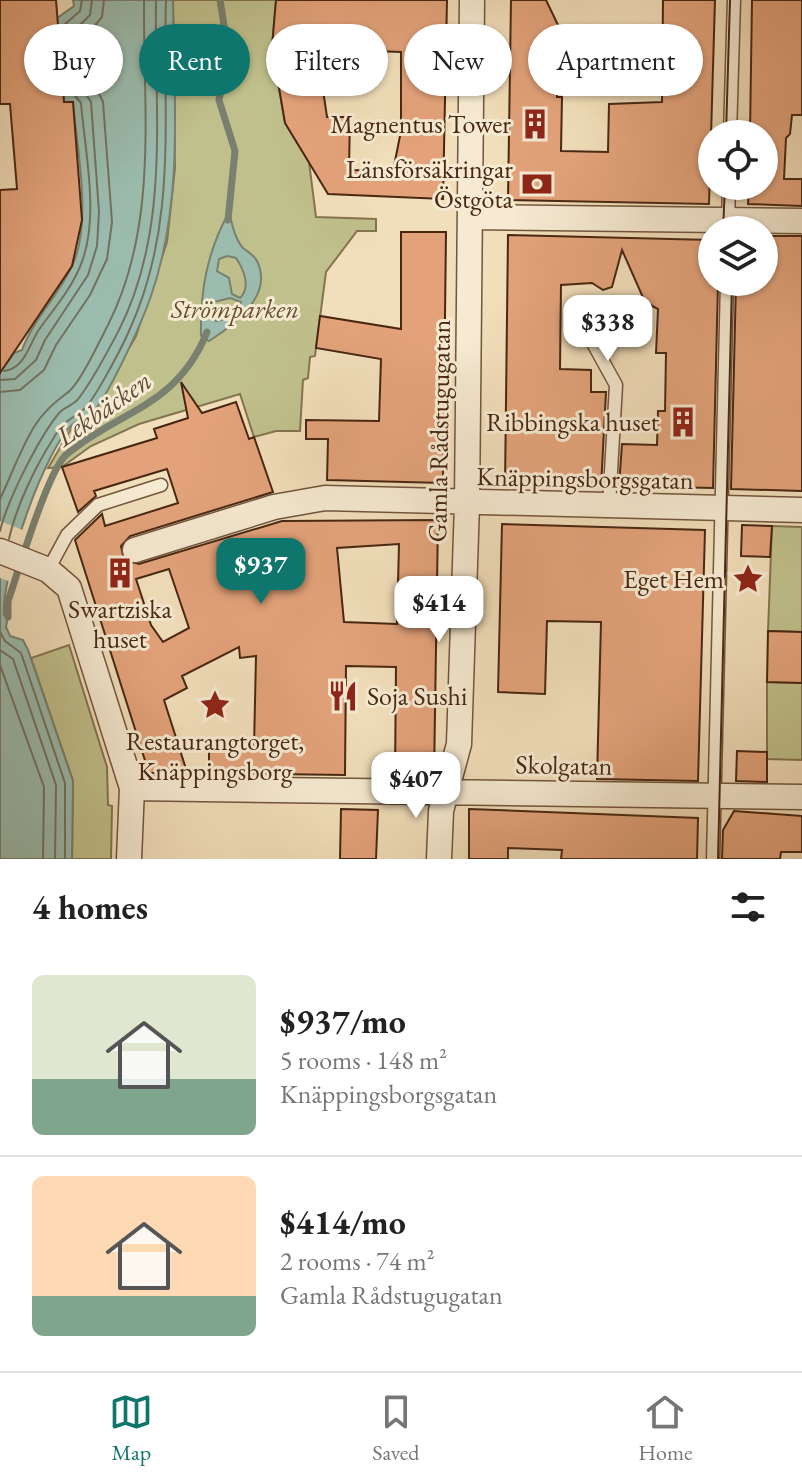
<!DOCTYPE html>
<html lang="en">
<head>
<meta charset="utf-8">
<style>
  :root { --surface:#fff; --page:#f2f2f2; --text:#222; --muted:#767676; --line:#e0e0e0; --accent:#0f766e }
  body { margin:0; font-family:"EB Garamond",serif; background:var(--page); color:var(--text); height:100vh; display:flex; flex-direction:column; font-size:30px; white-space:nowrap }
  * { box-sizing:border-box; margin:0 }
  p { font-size:26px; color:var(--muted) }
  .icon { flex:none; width:44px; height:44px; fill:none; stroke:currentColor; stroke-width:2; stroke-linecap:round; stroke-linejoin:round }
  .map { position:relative; height:859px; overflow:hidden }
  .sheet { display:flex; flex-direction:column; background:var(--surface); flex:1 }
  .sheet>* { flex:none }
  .hud { position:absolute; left:24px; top:24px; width:754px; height:72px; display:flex; gap:16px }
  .tools { position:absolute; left:698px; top:120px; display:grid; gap:16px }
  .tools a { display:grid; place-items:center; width:80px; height:80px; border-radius:50%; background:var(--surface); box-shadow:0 2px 6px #0004; font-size:40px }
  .price { position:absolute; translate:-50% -68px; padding:0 18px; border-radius:16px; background:#fff; color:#222; font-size:26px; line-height:52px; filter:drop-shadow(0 2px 4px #0008) }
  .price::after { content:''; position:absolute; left:50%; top:48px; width:24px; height:18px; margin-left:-12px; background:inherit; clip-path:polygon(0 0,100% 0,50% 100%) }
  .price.selected { background:var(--accent); color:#fff }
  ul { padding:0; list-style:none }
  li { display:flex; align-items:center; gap:24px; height:200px; padding:0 32px }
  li+li { border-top:2px solid var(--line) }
  li span { display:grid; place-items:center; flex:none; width:224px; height:160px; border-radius:12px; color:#555 }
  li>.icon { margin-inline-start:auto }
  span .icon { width:96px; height:96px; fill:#fffc; stroke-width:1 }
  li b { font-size:34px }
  h2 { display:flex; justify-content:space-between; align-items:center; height:96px; padding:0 32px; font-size:34px }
  .tag { padding:0 28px; border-radius:36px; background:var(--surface); box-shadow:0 2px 6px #0004; font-size:28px; line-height:72px }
  .tag.selected { background:var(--accent); color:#fff }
  .dock { display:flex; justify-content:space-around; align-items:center; height:112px; border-top:2px solid var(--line); background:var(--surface); font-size:22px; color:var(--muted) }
  .dock a { display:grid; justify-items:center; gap:4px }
  .dock .selected { color:var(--accent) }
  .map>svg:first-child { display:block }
  .green { fill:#c0c08c; stroke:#84744f; stroke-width:2 }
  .water { fill:#9bbcae; stroke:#7a8070; stroke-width:2; fill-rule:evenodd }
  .pier { fill:#f1deba }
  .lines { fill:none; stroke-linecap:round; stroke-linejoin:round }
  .shore { stroke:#727260; stroke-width:2 }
  .stream { stroke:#7a8070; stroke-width:7 }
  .building { fill:#e3a27a; stroke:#482712; stroke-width:2; fill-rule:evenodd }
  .service-casing { stroke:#72553c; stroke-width:15 }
  .minor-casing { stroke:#72553c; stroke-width:27 }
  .service { stroke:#f6ead2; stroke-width:12 }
  .minor { stroke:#f6ead2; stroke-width:24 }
  .tram { stroke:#482712; stroke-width:2 }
  .labels { text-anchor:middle; stroke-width:6; stroke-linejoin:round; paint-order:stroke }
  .poi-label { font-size:26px; fill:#482712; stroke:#f6ead2; text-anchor:end }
  .park-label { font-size:26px; font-style:italic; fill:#664d30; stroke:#f6ead2 }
  .street-label { font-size:26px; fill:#482712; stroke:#f6ead2 }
  .water-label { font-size:28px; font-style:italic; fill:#5d4c39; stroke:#f6ead2 }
</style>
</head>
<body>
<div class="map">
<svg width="802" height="859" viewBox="0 0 802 859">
  <rect width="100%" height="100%" fill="#f1deba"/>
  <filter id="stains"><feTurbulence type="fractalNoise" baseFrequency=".0025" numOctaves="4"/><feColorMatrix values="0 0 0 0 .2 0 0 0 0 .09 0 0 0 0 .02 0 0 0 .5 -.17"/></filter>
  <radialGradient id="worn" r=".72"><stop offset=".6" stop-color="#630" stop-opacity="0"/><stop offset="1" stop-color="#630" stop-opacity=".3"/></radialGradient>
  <path class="green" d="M173 0H276L272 47 285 123 309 162 316 217 376 219V231H357L326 272 315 356 310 357 308 378 303 380 300 431H276L254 437 240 394 139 424 91 446 62 467 48 468 75 422 90 416 136 336 167 242 175 168Z
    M772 526 802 527V632L768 631Z
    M69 645 107 767 108 805 112 806 111 859H72L73 781 31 658Z
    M767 682 802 683V760L767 759Z"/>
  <path class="water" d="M73 0H173C174 99 184 201 151 296 142 322 108 398 90 416 86 420 78 420 74 423 44 449 1 576 4 615L8 617 6 627 10 636 23 640 28 650 73 781 72 859H0V361L7 363 14 353 22 350C34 318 59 295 73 264 92 221 77 149 73 102H64L56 19 74 6Z
    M229 212C232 224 235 239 243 248 248 252 254 255 257 261 274 296 234 325 209 341L201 336C200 291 207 252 229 212ZM227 256 236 258C244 270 251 287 240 298L232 294 229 278 217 271 219 259ZM230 298 241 302 236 317 216 321 214 302Z"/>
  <path class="pier" d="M0 521 23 530 11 582 0 578Z"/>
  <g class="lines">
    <path class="shore" d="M4 371C24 369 29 346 38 331 52 311 69 292 79 269 101 221 85 154 81 103L71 91 64 25 80 11 82 0
      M0 380 15 379 36 360 45 340 88 275 97 246 99 212 91 102 80 85 75 30 90 15 92 0
      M0 392 20 390 44 370 56 345 90 295 107 259 112 222 103 102 92 78 87 35 102 17 104 0
      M0 499C11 476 20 450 34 427 43 412 54 403 67 393 80 384 100 340 108 325 159 224 143 109 144 0
      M0 531C7 501 40 435 60 412 66 406 74 405 79 398 94 378 107 353 119 330 171 227 154 111 156 0
      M9 539C16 507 35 467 53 439 63 421 69 421 83 410 93 403 123 345 129 331 179 222 162 115 166 0
      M0 632 5 641 21 653 65 783V859
      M0 650 13 659 56 785 55 859
      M0 665 44 787 43 859"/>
    <path class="stream" d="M220 0 228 51 219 100 235 151 228 220
      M8 617V601C18 573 48 469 67 454 120 410 177 407 207 332"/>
  </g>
  <path class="building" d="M0 0H56L64 102H73L82 220 72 266 0 373V190L17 189 10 104H0Z
    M276 0H447L443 199 328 194 285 123 272 47ZM317 49 401 52V131L393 171 349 170 350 117H327Z
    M511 0H546L558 25 557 97H562L561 151 608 152 609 104 662 102 663 0H715L709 204 508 200Z
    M752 0H802V115H792L790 134 786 138 784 179H802V206L748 204 749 186H764V134H750Z
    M401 232H446L443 483 327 480 328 439H306V420L379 421 381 359 316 348 320 316 401 329Z
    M508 235 711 240 710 282H718L713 488 619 486 622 444 657 445 658 411H665L666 353H656L658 309 645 302 622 250 612 287 603 290 592 283 561 285 560 369 591 370V392H606L601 487 505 485Z
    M764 236H802V491L731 489 736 282H764Z
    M181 382 202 413 236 402 249 439 254 437 273 492 130 536 121 546 124 560 139 564 282 521 438 520 434 776 395 775 396 667 346 666 345 775 209 773V745L254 747 256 656 240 658 239 647 182 676 187 688 164 700 187 772 149 773 75 540 102 514 105 526 178 503 167 469 94 491 96 496 78 512 62 467 157 438 154 429 188 418ZM399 544 397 624 344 622 337 548ZM169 569 189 628 163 642 151 625 136 579Z
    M502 524 705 530 698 781 597 779 601 622 547 621 545 694 498 692Z
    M742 525 772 526 770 557 741 556Z
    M768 631 802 632V683L767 682Z
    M737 751 767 752V782L736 781Z
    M341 809 378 810 376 859H340Z
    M469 809 698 818 697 859H561L562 850 508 848V859H469Z
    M734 811 802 816V852H781L780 859H722L723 830Z"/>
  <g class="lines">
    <g class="service-casing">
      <path id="service" d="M730 134 734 0
        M728 223 729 186
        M585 304 594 345 616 385 609 506
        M48 570 67 535 98 505 161 485
        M713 859 727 282"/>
    </g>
    <g class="minor-casing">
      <path id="minor" d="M470 217 802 221
        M135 550 274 507 325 498 802 510
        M0 551 48 570 69 588 132 788 129 859
        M132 788 802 797
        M439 859 441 811 459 744 467 504 472 0"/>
    </g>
    <use href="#service" class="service"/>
    <use href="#minor" class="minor"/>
    <path class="tram" d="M726 134 730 0
      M723 230 725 186
      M718 859 732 282"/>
  </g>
  <defs>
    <g id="building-bare" transform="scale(2.4)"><path d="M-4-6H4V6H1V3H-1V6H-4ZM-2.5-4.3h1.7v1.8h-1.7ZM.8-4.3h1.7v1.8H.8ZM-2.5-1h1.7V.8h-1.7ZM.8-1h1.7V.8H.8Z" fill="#8f2418" stroke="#f6ead2" stroke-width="2.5" paint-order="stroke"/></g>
    <g id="bank-bare" transform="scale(2.4)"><path d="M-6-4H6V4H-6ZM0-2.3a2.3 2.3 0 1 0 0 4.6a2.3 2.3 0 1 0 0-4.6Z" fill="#8f2418" stroke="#f6ead2" stroke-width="2.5" paint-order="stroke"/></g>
    <g id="sight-bare" transform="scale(2.4)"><path d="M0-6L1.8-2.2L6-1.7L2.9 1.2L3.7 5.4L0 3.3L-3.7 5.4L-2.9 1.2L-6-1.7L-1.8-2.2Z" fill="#8f2418" stroke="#f6ead2" stroke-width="2.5" paint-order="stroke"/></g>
    <g id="restaurant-bare" transform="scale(2.4)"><path d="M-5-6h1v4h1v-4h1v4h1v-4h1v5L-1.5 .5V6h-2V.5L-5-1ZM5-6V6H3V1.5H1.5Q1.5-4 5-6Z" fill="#8f2418" stroke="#f6ead2" stroke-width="2.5" paint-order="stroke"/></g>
  </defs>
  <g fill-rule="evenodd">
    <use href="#building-bare" x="535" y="124"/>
    <use href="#bank-bare" x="537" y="184"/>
    <use href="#building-bare" x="683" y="422"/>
    <use href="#building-bare" x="120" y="573"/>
    <use href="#sight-bare" x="748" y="579"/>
    <use href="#restaurant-bare" x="343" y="696"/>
    <use href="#sight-bare" x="215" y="705"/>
  </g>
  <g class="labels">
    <g class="poi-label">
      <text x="511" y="133">Magnentus Tower</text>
      <text x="513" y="178">Länsförsäkringar<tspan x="513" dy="30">Östgöta</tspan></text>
      <text x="659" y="431">Ribbingska huset</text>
      <text x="724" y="588">Eget Hem</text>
      <text x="120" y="618" text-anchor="middle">Swartziska<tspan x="120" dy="30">huset</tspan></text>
      <text x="367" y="705" text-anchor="start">Soja Sushi</text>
      <text x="215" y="750" text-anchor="middle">Restaurangtorget,<tspan x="215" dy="30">Knäppingsborg</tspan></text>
    </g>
    <g class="park-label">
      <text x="235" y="318">Strömparken</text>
    </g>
    <g class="street-label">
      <text transform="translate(439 431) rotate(-89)" y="9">Gamla Rådstugugatan</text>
      <text transform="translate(585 478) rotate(1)" y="9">Knäppingsborgsgatan</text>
      <text transform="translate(564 765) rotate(1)" y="9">Skolgatan</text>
    </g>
    <g class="water-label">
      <text transform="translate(103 408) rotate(-35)" y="10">Lekbäcken</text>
    </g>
  </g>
  <rect width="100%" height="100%" filter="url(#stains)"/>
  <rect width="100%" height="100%" fill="url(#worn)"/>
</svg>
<div class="tools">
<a><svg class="icon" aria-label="locate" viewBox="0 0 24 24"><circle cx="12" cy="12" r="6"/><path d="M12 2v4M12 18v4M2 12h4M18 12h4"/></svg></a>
<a><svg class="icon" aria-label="layers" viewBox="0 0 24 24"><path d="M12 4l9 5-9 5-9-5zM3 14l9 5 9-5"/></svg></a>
</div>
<b class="price" style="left:608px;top:363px">$338</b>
<b class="price selected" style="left:261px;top:606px">$937</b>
<b class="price" style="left:439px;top:644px">$414</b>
<b class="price" style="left:416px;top:820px">$407</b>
<div class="hud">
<a class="tag">Buy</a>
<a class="tag selected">Rent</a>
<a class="tag">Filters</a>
<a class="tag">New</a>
<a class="tag">Apartment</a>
</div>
</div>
<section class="sheet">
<h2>4 homes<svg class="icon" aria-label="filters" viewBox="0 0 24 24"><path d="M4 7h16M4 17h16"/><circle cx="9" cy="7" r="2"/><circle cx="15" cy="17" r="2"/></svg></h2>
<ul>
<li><span style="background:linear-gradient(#dfe7d0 65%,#7fa58c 0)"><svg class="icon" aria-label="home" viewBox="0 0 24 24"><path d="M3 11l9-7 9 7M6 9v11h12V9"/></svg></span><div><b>$937/mo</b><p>5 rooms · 148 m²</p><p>Knäppingsborgsgatan</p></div></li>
<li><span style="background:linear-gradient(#ffd9b3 75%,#7fa58c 0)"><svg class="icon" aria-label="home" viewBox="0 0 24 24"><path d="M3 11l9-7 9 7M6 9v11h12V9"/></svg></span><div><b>$414/mo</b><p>2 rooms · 74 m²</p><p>Gamla Rådstugugatan</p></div></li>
</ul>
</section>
<nav class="dock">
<a class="selected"><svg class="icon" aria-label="map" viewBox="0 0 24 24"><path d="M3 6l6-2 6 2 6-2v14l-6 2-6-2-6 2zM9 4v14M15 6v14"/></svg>Map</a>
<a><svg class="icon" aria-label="saved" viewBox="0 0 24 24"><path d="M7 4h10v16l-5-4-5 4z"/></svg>Saved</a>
<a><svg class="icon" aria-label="home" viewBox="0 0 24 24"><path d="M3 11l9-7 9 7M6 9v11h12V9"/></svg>Home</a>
</nav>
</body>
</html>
